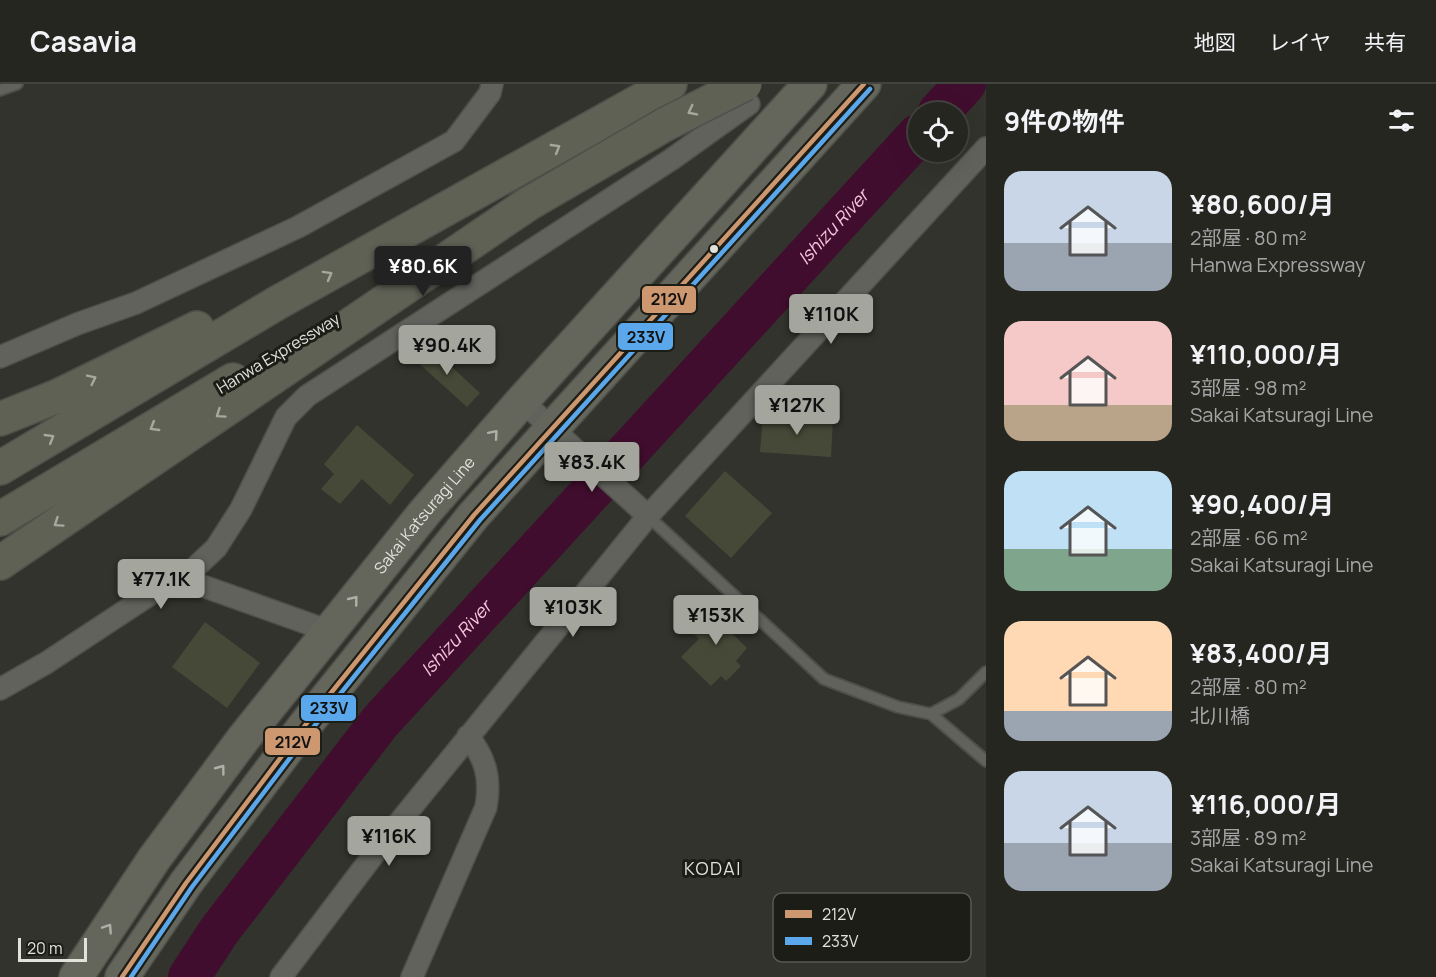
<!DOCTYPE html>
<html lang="ja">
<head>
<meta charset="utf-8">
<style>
  :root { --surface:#262621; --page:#32322e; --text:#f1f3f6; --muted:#a4a5a5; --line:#42433f; --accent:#a4a59d }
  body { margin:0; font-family:Manrope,"Noto Sans JP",sans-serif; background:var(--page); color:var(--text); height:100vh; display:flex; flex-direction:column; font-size:22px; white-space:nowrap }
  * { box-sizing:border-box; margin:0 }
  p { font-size:20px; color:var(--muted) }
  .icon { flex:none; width:33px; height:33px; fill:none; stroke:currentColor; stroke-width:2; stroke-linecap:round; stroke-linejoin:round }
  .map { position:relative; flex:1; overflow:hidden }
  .sheet { display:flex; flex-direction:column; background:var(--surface); width:450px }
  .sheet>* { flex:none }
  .tools { position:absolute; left:908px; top:18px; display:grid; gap:12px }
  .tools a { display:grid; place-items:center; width:60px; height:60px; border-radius:50%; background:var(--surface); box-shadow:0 6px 24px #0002,0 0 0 2px var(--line); font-size:30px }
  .scale { position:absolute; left:18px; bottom:15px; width:69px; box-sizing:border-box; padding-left:6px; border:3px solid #e1e2da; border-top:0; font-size:16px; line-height:21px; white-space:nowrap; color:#e1e2da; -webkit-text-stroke:4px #1c1d17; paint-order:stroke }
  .price { position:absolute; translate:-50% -51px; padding:0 14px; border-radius:6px; background:var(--accent); color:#111; font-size:20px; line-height:39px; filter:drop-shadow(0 2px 3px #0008) }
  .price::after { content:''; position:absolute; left:50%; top:36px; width:18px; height:14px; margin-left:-9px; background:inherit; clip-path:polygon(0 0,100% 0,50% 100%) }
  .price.selected { background:#222; color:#fff }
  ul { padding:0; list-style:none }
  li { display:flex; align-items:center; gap:18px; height:150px; padding:0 18px }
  li span { display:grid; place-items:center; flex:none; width:168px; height:120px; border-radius:18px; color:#555 }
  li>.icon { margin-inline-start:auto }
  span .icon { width:72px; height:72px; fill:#fffc; stroke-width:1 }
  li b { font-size:26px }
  h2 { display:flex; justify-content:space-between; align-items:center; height:72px; padding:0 18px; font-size:26px }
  header { display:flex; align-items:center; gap:36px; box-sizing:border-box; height:84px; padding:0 30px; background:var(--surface); border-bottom:2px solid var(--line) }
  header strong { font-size:28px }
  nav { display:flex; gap:33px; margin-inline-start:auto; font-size:21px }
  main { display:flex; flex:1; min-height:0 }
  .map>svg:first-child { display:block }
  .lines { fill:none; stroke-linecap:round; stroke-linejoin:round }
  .river { stroke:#410d2e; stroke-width:42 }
  .building { fill:#474938 }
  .service-casing { stroke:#4e4f49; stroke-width:14 }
  .minor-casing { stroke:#4e4f49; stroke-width:24 }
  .primary-casing { stroke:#4e4f49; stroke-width:36 }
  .motorway-casing { stroke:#4e4f49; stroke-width:36 }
  .service { stroke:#62625d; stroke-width:10 }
  .minor { stroke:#62625d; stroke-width:21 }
  .primary { stroke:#64665c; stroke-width:33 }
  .motorway { stroke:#606155; stroke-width:33 }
  .motorway-bridge-casing { stroke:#4e4f49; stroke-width:36; stroke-linecap:butt }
  .motorway-bridge { stroke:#606155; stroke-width:33 }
  .bus-1-casing { stroke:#1c1d17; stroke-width:9 }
  .bus-2-casing { stroke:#1c1d17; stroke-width:9 }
  .bus-1 { stroke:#cd976f; stroke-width:4.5 }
  .bus-2 { stroke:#5aa8eb; stroke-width:4.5 }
  .oneway { stroke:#a7a89e }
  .oneway2 { stroke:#afb0a8 }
  .bus-dot { fill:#e1e2da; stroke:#1c1d17; stroke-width:2 }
  .labels { text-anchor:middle; stroke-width:6; stroke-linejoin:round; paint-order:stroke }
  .street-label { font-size:16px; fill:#e1e2da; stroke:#1c1d17 }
  .water-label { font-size:18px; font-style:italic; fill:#f6c8e0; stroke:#1c1d17 }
  .neighbourhood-label { font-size:18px; letter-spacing:1.5px; fill:#e1e2da; stroke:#1c1d17 }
  .key { fill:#1c1d17; stroke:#575852; stroke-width:1.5 }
  .key-label { font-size:16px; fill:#e1e2da }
  .line-badge { stroke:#1c1d17; stroke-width:2 }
  .pale-badge-label { font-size:16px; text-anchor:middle; font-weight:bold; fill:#111 }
</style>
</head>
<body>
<header>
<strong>Casavia</strong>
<nav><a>地図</a><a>レイヤ</a><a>共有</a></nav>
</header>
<main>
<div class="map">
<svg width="986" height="893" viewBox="0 0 986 893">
  <rect width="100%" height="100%" fill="#32332c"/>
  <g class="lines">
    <g class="river">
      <path d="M939 28 965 0"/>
      <path id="s1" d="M189 893 219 847 380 638 918 51"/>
    </g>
  </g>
  <path class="building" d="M427 260 480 309 467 323 414 275Z
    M763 330 833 335 831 373 760 368Z
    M357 341 414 391 390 421 362 395 340 420 321 405 334 390 324 380Z
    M725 387 772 429 731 474 685 432Z
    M721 518 742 539 732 549 747 564 736 577 741 582 726 597 721 592 711 602 681 573 699 555 692 548Z
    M205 538 260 579 227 624 172 583Z"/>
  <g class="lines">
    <g class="service-casing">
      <path id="service" d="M0 6 17 0
        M648 432 824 595 898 623 931 630 986 677
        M931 630 959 615 986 588"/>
    </g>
    <g class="minor-casing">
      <path id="minor" d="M0 273 77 240 136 219 298 143 454 57 490 9 492 0
        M522 317 648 432
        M183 495 216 464 241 425 286 333 307 312 672 75 749 20
        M0 605 46 579 166 500 183 495 329 547
        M281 893 384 757 648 432 986 64
        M412 893 486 723C491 695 486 675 468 652"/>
    </g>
    <g class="primary-casing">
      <g id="primary">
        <path id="s2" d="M76 893 154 775 243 655 425 428 522 317 810 0"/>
        <path d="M122 893 186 799 306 640 474 431 864 0"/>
      </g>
    </g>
    <g class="motorway-casing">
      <path id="motorway" d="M0 335 58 312 197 244
        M0 384 277 219 670 0
        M0 435 233 296
        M0 479 528 120"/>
    </g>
    <use href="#service" class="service"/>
    <use href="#minor" class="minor"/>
    <use href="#primary" class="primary"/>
    <use href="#motorway" class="motorway"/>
    <g class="motorway-bridge-casing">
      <path id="motorway-bridge" d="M528 120 664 41 745 0"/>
    </g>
    <use href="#motorway-bridge" class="motorway-bridge"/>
    <g class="bus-1-casing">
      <path id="bus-1" d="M122 893 186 799 306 640 474 431 864 0"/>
    </g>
    <g class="bus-2-casing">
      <path id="bus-2" d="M131 893 192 803 312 645 480 436 870 5"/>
    </g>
    <use href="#bus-1" class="bus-1"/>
    <use href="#bus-2" class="bus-2"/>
  </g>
  <defs><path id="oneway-chevron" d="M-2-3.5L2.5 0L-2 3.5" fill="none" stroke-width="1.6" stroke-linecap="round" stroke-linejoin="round" transform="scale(1.5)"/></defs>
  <g class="oneway">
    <use href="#oneway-chevron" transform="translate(692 27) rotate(153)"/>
    <use href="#oneway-chevron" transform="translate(556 64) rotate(-30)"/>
    <use href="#oneway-chevron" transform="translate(328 191) rotate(-29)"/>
    <use href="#oneway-chevron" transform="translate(92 295) rotate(-26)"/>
    <use href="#oneway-chevron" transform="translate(220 330) rotate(146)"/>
    <use href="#oneway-chevron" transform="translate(154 343) rotate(149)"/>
    <use href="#oneway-chevron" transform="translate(50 354) rotate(-31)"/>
    <use href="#oneway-chevron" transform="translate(58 439) rotate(146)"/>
  </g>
  <g class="oneway2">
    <use href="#oneway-chevron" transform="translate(494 350) rotate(-49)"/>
    <use href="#oneway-chevron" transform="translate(354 516) rotate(-51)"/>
    <use href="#oneway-chevron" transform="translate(221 685) rotate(-53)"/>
    <use href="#oneway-chevron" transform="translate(108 844) rotate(-56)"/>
  </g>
  <circle class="bus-dot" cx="714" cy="165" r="5"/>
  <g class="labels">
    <g class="street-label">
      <text transform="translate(278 269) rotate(-31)" y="6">Hanwa Expressway</text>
      <text dy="6" stroke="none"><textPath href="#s2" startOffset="579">Sakai Katsuragi Line</textPath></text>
    </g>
    <g class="water-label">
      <text dy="6" stroke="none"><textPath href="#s1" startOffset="990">Ishizu River</textPath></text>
      <text dy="6" stroke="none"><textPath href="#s1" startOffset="432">Ishizu River</textPath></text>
    </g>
    <g class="neighbourhood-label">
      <text x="713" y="791">KODAI</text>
    </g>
  </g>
  <rect x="773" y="809" width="198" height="69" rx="9" class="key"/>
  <rect x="785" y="826" width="27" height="8" fill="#cd976f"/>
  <rect x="785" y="853" width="27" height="8" fill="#5aa8eb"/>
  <g class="key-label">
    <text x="822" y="836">212V</text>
    <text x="822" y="863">233V</text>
  </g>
  <g class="line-badge">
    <rect x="641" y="201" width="56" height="29" rx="6" fill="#cd976f"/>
    <rect x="617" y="238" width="57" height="29" rx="6" fill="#5aa8eb"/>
    <rect x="300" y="610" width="57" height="28" rx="6" fill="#5aa8eb"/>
    <rect x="264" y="643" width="57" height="29" rx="6" fill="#cd976f"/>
  </g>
  <g class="pale-badge-label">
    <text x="669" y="221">212V</text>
    <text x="646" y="259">233V</text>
    <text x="329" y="630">233V</text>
    <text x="293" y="664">212V</text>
  </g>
</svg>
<div class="tools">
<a><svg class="icon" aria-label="locate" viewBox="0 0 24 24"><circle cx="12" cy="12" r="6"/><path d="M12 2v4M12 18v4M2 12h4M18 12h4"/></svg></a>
</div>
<div class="scale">20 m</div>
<b class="price selected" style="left:423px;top:213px">¥80.6K</b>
<b class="price" style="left:831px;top:261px">¥110K</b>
<b class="price" style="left:447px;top:292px">¥90.4K</b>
<b class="price" style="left:797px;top:352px">¥127K</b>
<b class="price" style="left:592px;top:409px">¥83.4K</b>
<b class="price" style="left:161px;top:526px">¥77.1K</b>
<b class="price" style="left:573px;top:554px">¥103K</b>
<b class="price" style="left:716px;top:562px">¥153K</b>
<b class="price" style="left:389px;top:783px">¥116K</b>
</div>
<section class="sheet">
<h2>9件の物件<svg class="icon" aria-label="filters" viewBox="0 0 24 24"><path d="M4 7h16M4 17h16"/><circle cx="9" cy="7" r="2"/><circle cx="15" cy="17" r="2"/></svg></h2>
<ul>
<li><span style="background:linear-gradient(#c9d6e8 60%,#9aa5b1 0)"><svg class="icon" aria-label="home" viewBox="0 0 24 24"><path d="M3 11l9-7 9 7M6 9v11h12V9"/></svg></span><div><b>¥80,600/月</b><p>2部屋 · 80 m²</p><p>Hanwa Expressway</p></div></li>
<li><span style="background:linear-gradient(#f6c9c9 70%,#b9a48a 0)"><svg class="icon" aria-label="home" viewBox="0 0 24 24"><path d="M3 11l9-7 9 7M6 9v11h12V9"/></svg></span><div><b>¥110,000/月</b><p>3部屋 · 98 m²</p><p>Sakai Katsuragi Line</p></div></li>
<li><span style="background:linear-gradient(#bfe0f5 65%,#7fa58c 0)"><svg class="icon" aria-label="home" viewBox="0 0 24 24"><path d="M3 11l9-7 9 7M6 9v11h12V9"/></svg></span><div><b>¥90,400/月</b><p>2部屋 · 66 m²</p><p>Sakai Katsuragi Line</p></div></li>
<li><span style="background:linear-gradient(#ffd9b3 75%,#9aa5b1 0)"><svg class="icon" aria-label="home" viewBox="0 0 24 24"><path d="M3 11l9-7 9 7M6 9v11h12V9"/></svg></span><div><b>¥83,400/月</b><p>2部屋 · 80 m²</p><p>北川橋</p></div></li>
<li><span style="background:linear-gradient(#c9d6e8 60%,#9aa5b1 0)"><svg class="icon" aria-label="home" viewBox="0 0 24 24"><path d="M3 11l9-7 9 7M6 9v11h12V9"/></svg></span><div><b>¥116,000/月</b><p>3部屋 · 89 m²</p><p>Sakai Katsuragi Line</p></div></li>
</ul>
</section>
</main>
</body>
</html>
